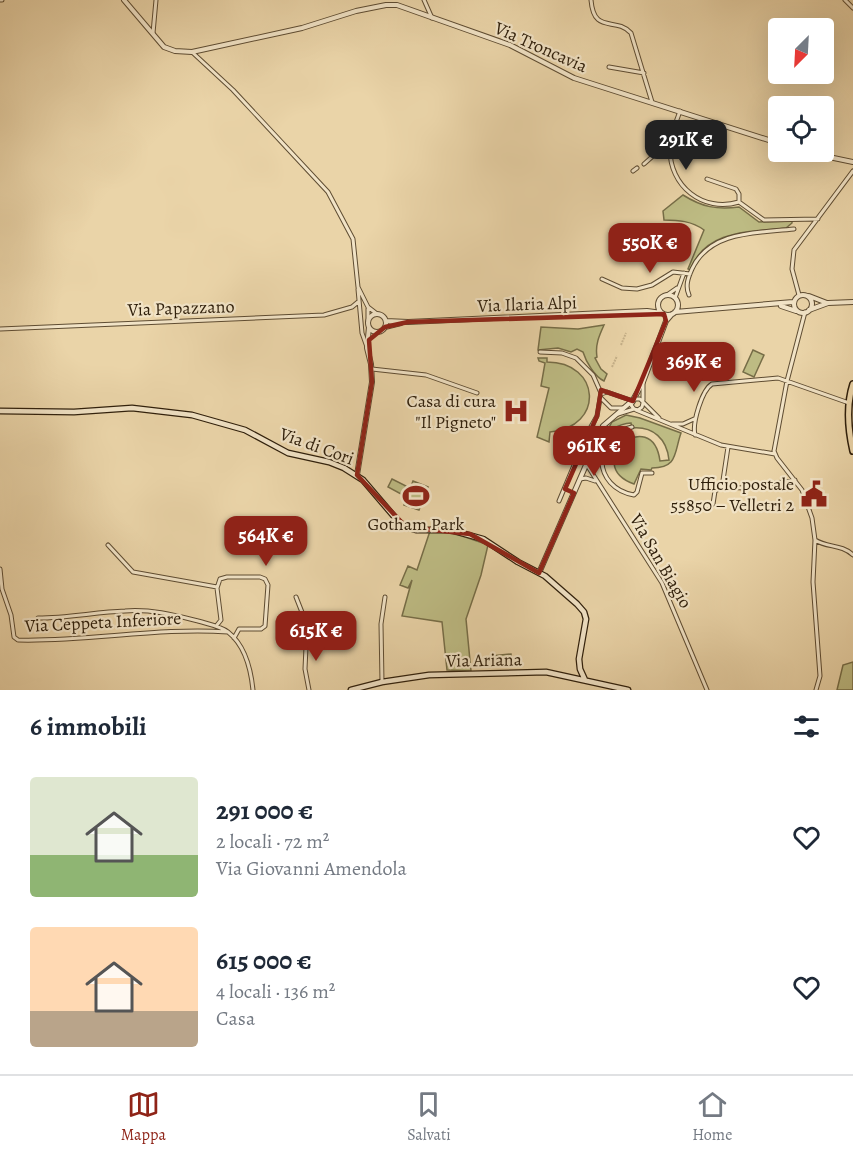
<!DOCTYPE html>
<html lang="it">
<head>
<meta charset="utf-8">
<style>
  :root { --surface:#fff; --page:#f2f2f3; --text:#1f2937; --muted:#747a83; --line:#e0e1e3; --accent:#8f2418 }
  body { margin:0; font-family:Alegreya,serif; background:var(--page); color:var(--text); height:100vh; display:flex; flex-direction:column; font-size:22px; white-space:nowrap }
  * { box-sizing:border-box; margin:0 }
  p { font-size:20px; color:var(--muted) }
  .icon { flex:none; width:33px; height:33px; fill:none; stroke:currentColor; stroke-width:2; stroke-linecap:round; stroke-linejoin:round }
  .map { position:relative; height:690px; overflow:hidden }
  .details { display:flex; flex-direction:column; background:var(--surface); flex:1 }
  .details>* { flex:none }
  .needle { width:39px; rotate:204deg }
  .controls { position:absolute; left:768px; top:18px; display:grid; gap:12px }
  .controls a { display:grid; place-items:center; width:66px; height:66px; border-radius:6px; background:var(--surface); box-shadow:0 6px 24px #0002; font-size:30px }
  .price { position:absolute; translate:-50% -51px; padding:0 14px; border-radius:12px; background:var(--accent); color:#fff; font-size:20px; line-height:39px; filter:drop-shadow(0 2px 3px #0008) }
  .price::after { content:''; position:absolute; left:50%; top:36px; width:18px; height:14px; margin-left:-9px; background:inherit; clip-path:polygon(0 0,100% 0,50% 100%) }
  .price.active { background:#222; color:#fff }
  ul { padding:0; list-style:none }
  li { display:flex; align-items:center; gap:18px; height:150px; padding:0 30px }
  li span { display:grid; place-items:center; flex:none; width:168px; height:120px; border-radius:6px; color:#555 }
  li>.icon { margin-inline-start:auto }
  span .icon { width:72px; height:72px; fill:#fffc; stroke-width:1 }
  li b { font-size:26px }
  h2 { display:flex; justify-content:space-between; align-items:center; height:72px; padding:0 30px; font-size:26px }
  .tab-bar { display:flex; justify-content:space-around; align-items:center; height:84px; border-top:2px solid var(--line); background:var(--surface); font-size:16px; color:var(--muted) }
  .tab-bar a { display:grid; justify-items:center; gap:3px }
  .tab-bar .active { color:var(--accent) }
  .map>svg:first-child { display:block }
  .green { fill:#bdbb83; stroke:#766d47; stroke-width:1.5 }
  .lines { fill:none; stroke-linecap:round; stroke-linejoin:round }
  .pedestrian-tunnel { stroke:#c5b089; stroke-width:2; stroke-dasharray:2 1; stroke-linecap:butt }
  .minor-casing { stroke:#5e4c32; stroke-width:5 }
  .tertiary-casing { stroke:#5e4c32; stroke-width:6 }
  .secondary-casing { stroke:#2f1f0b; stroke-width:7 }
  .primary-casing { stroke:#2f1f0b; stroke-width:8 }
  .minor { stroke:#f1e3c6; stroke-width:3 }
  .tertiary { stroke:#f1e3c6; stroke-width:4 }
  .secondary { stroke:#f1e3c6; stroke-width:4.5 }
  .primary { stroke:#ead4a8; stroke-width:5 }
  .marked { fill:none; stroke:#8f2418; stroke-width:4.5; stroke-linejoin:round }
  .labels { text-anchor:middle; stroke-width:4.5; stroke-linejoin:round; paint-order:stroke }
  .street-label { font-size:18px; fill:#2f1f0b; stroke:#f1e3c6 }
  .poi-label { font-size:18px; fill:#2f1f0b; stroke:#f1e3c6; text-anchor:end }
</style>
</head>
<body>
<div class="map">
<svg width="853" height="690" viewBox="0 0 853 690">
  <rect width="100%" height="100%" fill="#ead4a8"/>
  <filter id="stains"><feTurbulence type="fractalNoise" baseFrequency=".00333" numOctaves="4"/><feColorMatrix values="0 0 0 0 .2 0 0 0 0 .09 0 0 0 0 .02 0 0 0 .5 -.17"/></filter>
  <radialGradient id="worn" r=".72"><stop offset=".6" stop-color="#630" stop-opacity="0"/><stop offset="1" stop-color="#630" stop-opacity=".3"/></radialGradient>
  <path class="green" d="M774 34H778V56L770 54Z
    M683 195C702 207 717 210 739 207L759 222 792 221V223L786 228C750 232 706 229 690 270L688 269 704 230C692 221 678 220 664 220L663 211Z
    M604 325C599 336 595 345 597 357L595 358 601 369 607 374 604 381C595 377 586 362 583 352L577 349 571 352 558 348 538 350 541 327 578 329Z
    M753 350 764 355 754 377 743 372Z
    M538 358H547V362C601 362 605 427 550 432L549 442 537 437 549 388 541 386 545 363 539 361Z
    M626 415 640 418 681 433C674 453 678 468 652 468L651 470 641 469 634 484C580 464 652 403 660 461L669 460C667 439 653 426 632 428L631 423C617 424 611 430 602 440L612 422Z
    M392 479 406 486 401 494 388 487Z
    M413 481 428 487 419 510 404 505Z
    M430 531C451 531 468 538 488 545L481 575 466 619 471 671 447 670 442 622 402 616 412 580 408 588 400 585 408 566 417 570Z
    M511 654 512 664 492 666 491 656Z
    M853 662V690H837L843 665Z"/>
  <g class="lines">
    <path class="pedestrian-tunnel" d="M621 345 626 333
      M612 367 617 356"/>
    <g class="minor-casing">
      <path id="minor" d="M0 0H2
        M424 0 432 18
        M591 0C594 35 615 16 631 33L652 102
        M845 0 853 8
        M153 33 156 0
        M192 52 233 90 328 192 353 239 358 287 368 307 377 314
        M609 67 644 73
        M680 111C676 123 670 135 670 148 669 186 703 213 739 202
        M644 164 662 148 669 146
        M633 171 637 168
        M707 179 736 189 739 194V202L764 220 818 219
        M602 279 622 288 637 289 652 285 673 272 690 274
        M358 289 362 333 367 347
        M667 295 677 288
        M689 295C685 286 688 278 692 269 710 230 758 233 794 229
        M799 295 792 269 794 250 853 171
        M675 298 684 273
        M368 309V320
        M805 312 787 381 774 451 777 458 802 490 812 518 815 540 813 582 820 676 816 690
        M0 329 324 315 352 307 358 302
        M540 352 562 353 576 358 593 375 601 393 597 416 588 432 559 501
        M372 369 426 375 477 393
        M643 383V400
        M601 394 607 392 633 401
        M601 398 611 408H623
        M643 403 642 407 638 410 634 409 631 405 635 399H640L659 418
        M636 410 721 445 775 454
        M618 414 634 409
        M672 424H683L694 419
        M632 427C590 436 593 488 634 495L637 492 642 473H652
        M590 428 600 433
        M695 435C692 423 702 390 712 384L778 378 849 403
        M588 461H595L601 464
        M587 465 662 583 707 690
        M580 479 586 478 595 481
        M723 487 744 488 795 480
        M692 506H709L713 504 715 491 722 487 728 447
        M815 540C828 548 841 544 853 555
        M108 545 133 572 217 587
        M0 569 2 589 11 615 14 637 18 640C88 642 158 627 228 632
        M296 597 307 625 305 669 309 690
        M38 618C68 618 96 612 125 611 151 609 174 615 198 621 208 624 220 626 228 632 246 646 251 670 253 690
        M217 625 221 620 217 588 220 579 227 577H260L265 579 268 585 265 626 261 629H239L234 638
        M382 682 381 624 385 597"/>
    </g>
    <g class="tertiary-casing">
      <path id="tertiary" d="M124 0 164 47 175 51 192 52 302 28 356 11 386 5H397L510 45 574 78 778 143
        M805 152 853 162
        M794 304a9 9 0 1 1 18 0a9 9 0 1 1-18 0Z
        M658 305a10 10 0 1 1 20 0a10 10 0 1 1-20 0Z
        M809 296 827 303
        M781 306 796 311
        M809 310 828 303 853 302
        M675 312 793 302
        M368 323a9 9 0 1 1 18 0a9 9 0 1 1-18 0Z
        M386 321 408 322 647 311 662 313
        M385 327 401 323
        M633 400 643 382 666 321 672 314
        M357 475 372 382 371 364 367 348 369 327
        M539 573 603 426 632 401"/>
    </g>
    <g class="secondary-casing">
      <path id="secondary" d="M0 411 74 412 132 408 192 415 245 430 288 453 329 462 344 468 363 480 398 521 406 527 416 530H451L483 539 518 562 545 576 577 604 584 612 586 619 579 659 580 669 585 680
        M351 690 382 682 429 675 546 672 628 690"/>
    </g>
    <g class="primary-casing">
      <path id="primary" d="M853 384C846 406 848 429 853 451"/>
    </g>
    <use href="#minor" class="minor"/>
    <use href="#tertiary" class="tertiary"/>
    <use href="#secondary" class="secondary"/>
    <use href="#primary" class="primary"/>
  </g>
  <path class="marked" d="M664 314 666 321 633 401 601 390 597 416 565 489 574 493 539 573 470 534 406 527 357 475 372 382 369 340 385 327 408 322Z"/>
  <defs>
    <g id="hospital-bare" transform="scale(2.07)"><path d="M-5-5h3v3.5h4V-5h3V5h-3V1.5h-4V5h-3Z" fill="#8f2418" stroke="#f1e3c6" stroke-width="2.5" paint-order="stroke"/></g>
    <g id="civic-bare" transform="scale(2.07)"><path d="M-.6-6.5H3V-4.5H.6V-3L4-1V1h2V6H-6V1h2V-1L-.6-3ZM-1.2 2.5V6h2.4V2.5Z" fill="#8f2418" stroke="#f1e3c6" stroke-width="2.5" paint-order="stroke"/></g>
    <g id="stadium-bare" transform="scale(2.07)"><path d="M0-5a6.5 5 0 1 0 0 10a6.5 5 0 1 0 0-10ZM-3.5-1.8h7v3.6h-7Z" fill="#8f2418" stroke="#f1e3c6" stroke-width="2.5" paint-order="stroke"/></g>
  </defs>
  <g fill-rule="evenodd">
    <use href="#hospital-bare" x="516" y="411"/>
    <use href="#civic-bare" x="814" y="494"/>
    <use href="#stadium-bare" x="416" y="496"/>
  </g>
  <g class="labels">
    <g class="street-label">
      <text transform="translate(541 47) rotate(24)" y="6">Via Troncavia</text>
      <text transform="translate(527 304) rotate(-2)" y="6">Via Ilaria Alpi</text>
      <text transform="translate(181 308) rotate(-2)" y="6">Via Papazzano</text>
      <text transform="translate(317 446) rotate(20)" y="6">Via di Cori</text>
      <text transform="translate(661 561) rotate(60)" y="6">Via San Biagio</text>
      <text transform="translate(103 622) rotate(-3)" y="6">Via Ceppeta Inferiore</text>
      <text transform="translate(484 660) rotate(-1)" y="6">Via Ariana</text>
    </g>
    <g class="poi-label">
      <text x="496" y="407">Casa di cura<tspan x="496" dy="21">"Il Pigneto"</tspan></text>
      <text x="794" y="490">Ufficio postale<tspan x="794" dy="21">55850 – Velletri 2</tspan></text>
      <text x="416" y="530" text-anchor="middle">Gotham Park</text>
    </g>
  </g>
  <rect width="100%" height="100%" filter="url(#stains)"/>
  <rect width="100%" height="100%" fill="url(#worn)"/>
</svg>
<div class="controls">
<a><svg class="needle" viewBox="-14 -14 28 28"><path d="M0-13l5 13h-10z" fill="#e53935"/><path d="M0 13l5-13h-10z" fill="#747a83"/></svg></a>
<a><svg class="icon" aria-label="locate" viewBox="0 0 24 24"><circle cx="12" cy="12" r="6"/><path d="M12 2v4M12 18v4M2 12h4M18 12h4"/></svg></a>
</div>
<b class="price active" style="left:686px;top:171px">291K €</b>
<b class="price" style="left:650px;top:274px">550K €</b>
<b class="price" style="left:694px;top:393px">369K €</b>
<b class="price" style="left:594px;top:477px">961K €</b>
<b class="price" style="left:266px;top:567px">564K €</b>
<b class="price" style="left:316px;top:662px">615K €</b>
</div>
<section class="details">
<h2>6 immobili<svg class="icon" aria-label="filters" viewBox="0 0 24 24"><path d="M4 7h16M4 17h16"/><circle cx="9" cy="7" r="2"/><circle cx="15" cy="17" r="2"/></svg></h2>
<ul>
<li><span style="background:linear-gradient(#dfe7d0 65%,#8fb573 0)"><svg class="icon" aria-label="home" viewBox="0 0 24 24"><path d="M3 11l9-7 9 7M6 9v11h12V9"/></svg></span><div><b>291 000 €</b><p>2 locali · 72 m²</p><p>Via Giovanni Amendola</p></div><svg class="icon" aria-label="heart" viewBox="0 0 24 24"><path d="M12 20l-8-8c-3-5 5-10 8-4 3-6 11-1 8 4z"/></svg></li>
<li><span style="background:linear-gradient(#ffd9b3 70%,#b9a48a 0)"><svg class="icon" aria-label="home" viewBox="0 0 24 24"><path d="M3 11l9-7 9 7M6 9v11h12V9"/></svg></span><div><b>615 000 €</b><p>4 locali · 136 m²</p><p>Casa</p></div><svg class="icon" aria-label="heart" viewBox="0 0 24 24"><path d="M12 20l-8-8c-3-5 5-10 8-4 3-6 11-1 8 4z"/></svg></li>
</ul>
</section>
<nav class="tab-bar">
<a class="active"><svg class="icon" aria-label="map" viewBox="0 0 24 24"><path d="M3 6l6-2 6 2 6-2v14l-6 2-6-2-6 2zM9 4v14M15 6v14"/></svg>Mappa</a>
<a><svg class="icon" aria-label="saved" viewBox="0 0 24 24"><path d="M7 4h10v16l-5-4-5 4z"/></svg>Salvati</a>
<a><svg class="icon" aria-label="home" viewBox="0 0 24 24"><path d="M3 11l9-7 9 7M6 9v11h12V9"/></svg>Home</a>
</nav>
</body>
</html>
